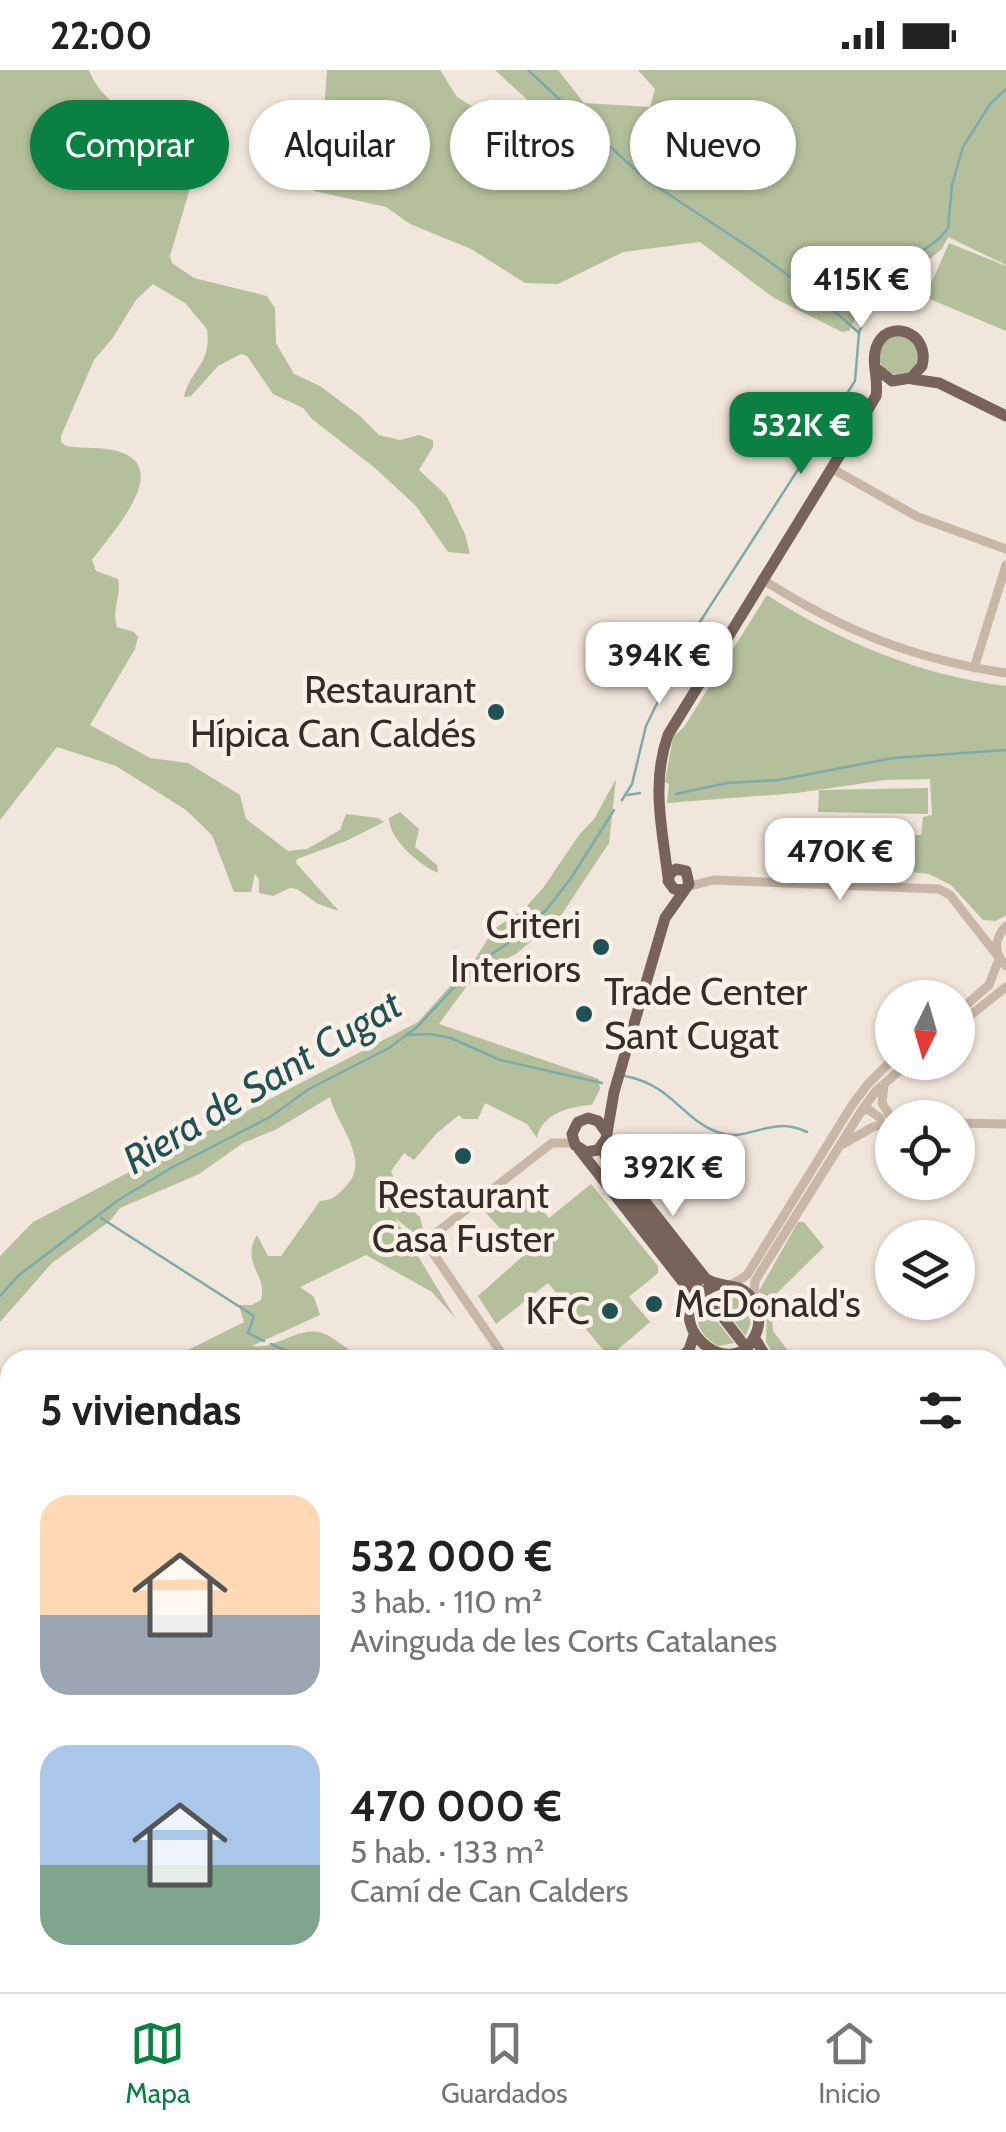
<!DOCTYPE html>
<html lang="es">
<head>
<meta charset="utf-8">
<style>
  :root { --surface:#fff; --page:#f6f6f6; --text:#222; --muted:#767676; --line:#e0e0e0; --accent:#0b8043 }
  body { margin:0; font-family:Cabin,sans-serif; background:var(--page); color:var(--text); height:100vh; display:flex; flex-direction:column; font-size:38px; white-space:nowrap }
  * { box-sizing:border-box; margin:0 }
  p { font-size:32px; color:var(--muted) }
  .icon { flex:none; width:55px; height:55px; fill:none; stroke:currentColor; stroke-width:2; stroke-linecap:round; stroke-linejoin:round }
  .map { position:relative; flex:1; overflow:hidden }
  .drawer { position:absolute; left:0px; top:1280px; width:1008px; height:642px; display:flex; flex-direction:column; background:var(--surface); border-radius:30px 30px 0 0; box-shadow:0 2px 8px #0004 }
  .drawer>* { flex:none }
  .top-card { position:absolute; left:30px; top:30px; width:948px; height:90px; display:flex; gap:20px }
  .needle { width:65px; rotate:185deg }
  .tools { position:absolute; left:875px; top:910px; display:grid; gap:20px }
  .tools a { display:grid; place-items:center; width:100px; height:100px; border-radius:50%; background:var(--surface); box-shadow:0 2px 8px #0004; font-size:50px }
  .price { position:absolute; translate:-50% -85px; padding:0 22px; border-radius:20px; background:#fff; color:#222; font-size:32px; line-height:65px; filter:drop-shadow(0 2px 5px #0008) }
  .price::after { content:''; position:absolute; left:50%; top:60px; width:30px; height:22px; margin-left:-15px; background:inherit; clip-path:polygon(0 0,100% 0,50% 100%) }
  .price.current { background:var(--accent); color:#fff }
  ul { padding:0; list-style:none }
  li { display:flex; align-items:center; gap:30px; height:250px; padding:0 40px }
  li span { display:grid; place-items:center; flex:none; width:280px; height:200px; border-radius:30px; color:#555 }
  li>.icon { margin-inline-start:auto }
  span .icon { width:120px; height:120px; fill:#fffc; stroke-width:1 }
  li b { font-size:42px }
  h2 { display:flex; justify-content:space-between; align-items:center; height:120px; padding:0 40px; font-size:42px }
  .tag { padding:0 35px; border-radius:45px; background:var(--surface); box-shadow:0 2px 8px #0004; font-size:35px; line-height:90px }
  .tag.current { background:var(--accent); color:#fff }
  .status { display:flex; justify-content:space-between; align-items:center; height:70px; padding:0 50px; background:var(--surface); direction:ltr }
  .status svg { height:28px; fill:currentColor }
  .tabs { display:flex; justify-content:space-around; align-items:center; height:140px; border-top:2px solid var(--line); background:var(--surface); font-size:28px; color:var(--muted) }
  .tabs a { display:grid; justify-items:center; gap:5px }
  .tabs .current { color:var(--accent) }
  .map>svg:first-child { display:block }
  .green { fill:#b4bf9b }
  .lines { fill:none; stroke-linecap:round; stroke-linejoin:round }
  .stream { stroke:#7babad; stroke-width:2.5 }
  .minor { stroke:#c8b6a7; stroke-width:9 }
  .major { stroke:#776359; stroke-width:11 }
  .poi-dot { fill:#1e5255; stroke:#f9f0e7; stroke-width:4 }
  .labels { text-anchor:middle; stroke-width:9; stroke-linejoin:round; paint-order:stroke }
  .poi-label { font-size:38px; fill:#352c27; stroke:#f9f0e7; text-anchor:end }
  .water-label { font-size:40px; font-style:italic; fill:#1e5255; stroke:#f9f0e7 }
</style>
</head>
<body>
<div class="status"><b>22:00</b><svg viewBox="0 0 49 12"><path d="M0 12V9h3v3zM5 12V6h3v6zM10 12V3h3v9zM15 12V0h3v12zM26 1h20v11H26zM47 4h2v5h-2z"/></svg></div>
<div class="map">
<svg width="1006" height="1922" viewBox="0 0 1006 1922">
  <rect width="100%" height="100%" fill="#f1e6db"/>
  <path class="green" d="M0 0H89C107 48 168 54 191 98L190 118 170 186 172 193 194 208 267 226 275 238 276 273 294 304 320 316 360 346 379 365 400 370 419 365 433 370V377L419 400 446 425 465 464 470 484 448 482 416 436 375 398 312 349 303 338 273 324 247 286 241 284 218 296 191 326 184 327C190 299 212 295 207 259L185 233 153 214 136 230 112 269 94 290 61 366V372L66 376C84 379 106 376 123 383 171 402 108 467 92 490L96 501 118 509C122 526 111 539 117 557L134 562 138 567 135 579 90 655 150 688 188 693 240 725 246 749 288 781 307 779 340 760 346 744 378 748 384 752 346 771 297 789 296 793 339 841 318 834 297 819 290 818 273 826 259 823V809L255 804 251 822H234L212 765 186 740 116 696 57 677 0 750Z
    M327 0H440L457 27 505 57 534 65 543 56 535 37 495 0H558L584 33 650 37 655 19 638 0H1006V195L948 167 942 179 897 215 861 236 849 261 842 262 774 228 700 172 623 182 558 214 525 213 471 179 410 154 386 137 314 121 320 93Z
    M949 173 1006 196V261L925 227Z
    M879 285a20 20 0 1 1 40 0a20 20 0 1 1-40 0Z
    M767 525C841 572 919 605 1006 616V845L996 851 983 850 951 815 929 804 910 802V765H921L923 747 932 745 930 709 885 710 797 723 667 733 669 714 665 712 673 667 684 657Z
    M616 709 609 773 560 847 516 884 490 897 467 916 439 954 599 1009 600 1019 592 1035C570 1036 541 1044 537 1068L527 1054 485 1033 478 1049H463L459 1045 437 1063 414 1090 404 1083 391 1101 405 1135 420 1147 423 1159 415 1164 395 1148 456 1249 432 1222 366 1185 300 1217 314 1227 320 1245 252 1276C276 1280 299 1255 322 1263 336 1268 351 1282 363 1290H168L244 1252 239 1235H252L261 1230C268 1203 240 1195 257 1165L268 1186H281L320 1131C333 1130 338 1125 347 1115 371 1089 336 1054 330 1027L275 1060 243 1073 199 1104 120 1138 110 1151 52 1193 0 1252V1186L33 1152 418 952 477 886 494 859 525 838 543 818 579 765 594 749Z
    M928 718V744L818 742 819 720Z
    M400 742 419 759 415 777 437 795 438 803C419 795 389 769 389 748Z
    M520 1114 549 1148 591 1114 658 1196V1203L629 1227 650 1252 609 1287 548 1213 496 1254 478 1226 524 1185 485 1142Z
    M798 1152H804L824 1177 771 1229 773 1261 795 1290H778L766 1272 767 1240 759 1221Z
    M733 1224C748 1233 756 1251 745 1266L715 1225Z
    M703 1233 734 1273 718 1276C700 1266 692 1251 703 1233Z
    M2 1399 10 1400V1451L0 1444Z
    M0 1455 10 1460V1743L0 1752Z
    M998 1680H1006V1757L998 1746Z
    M998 1768 1006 1778V1922H656L647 1913 998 1912Z
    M10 1804V1912L163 1913 161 1922H0V1812Z"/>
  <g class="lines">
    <path class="stream" d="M528 0 644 108 756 182 817 226 858 262
      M676 724 727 713 779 710 893 688 1006 680
      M628 725 640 723
      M622 730 632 714 646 656 687 572 855 311 859 263 871 230 905 194 940 168 948 158 952 115 963 77 990 34 1006 19
      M406 965 430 964 451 968 500 990 602 1013
      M625 1006C672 1015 682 1049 717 1062 749 1074 769 1044 807 1062
      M101 1148 254 1246 248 1263 264 1271
      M0 1226 19 1205 117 1131 171 1098 270 1047 309 1019 389 978 417 957 474 896 519 866 547 839 571 808 614 740
      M271 1274 307 1290
      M0 1421 10 1427
      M0 1738 10 1743"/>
    <path class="minor" d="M831 398 918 447 1006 479
      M762 509C841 560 913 589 1006 603
      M974 598 1006 495
      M687 817 713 810 939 819 950 825 997 885
      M1006 856C994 869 993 883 1006 896
      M958 942 989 915 999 889
      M958 955 1006 917
      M884 1015 882 1033 892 1049
      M862 1041 868 1039 880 1048
      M958 1053 1006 1054
      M843 1074 873 1057 892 1052
      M731 1215 747 1205 852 1035 868 1014 892 990
      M754 1232 755 1211 862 1040 876 1021 909 992
      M506 1290 433 1183 431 1171 436 1163 552 1073H574
      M998 1361 1006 1348
      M998 1470 1006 1476
      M998 1614 1006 1624
      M292 1912 305 1922"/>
    <path class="major" d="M912 309 939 313 1006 346
      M668 807C662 758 651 713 668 665L876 326C879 310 871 292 876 278 886 247 931 261 922 296L911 308 892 311 877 299
      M683 820 674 819 668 811 670 804 676 799 686 801 689 814 665 848 614 1022 606 1069 625 1106 706 1209C720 1218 736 1212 749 1225 758 1234 761 1249 757 1261 733 1325 645 1240 717 1215
      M606 1069 598 1080 586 1082 575 1075 572 1064 578 1052 588 1048 598 1051 606 1062
      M579 1079 690 1221 694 1233
      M605 1085 616 1110 697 1214
      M708 1228 741 1271
      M754 1267 768 1290
      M752 1285 755 1290
      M679 1290 689 1280 694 1265
      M998 1649 1006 1674
      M998 1753 1006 1764
      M0 1776 10 1768
      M0 1790 10 1783"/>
  </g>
  <g class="poi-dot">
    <circle cx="496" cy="642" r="10"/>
    <circle cx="601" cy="877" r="10"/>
    <circle cx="584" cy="944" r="10"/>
    <circle cx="463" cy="1086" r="10"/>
    <circle cx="654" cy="1234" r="10"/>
    <circle cx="610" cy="1241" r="10"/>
  </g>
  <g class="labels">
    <g class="poi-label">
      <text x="476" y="633">Restaurant<tspan x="476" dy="44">Hípica Can Caldés</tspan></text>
      <text x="581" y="868">Criteri<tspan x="581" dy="44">Interiors</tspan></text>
      <text x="604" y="935" text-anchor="start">Trade Center<tspan x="604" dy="44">Sant Cugat</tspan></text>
      <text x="463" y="1138" text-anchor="middle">Restaurant<tspan x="463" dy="44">Casa Fuster</tspan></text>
      <text x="674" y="1247" text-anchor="start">McDonald's</text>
      <text x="590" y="1254">KFC</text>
    </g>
    <g class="water-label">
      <text transform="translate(262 1012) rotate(-31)" y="14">Riera de Sant Cugat</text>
    </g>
  </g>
</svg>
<div class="tools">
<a><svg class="needle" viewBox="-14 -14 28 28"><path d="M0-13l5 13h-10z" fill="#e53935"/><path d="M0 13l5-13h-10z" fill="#767676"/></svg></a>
<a><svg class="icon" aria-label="locate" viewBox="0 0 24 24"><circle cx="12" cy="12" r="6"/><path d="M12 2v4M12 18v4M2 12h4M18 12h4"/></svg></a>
<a><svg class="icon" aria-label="layers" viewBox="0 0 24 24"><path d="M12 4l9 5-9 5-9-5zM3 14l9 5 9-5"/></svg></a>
</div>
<b class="price" style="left:861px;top:261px">415K €</b>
<b class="price current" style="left:801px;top:407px">532K €</b>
<b class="price" style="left:659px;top:637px">394K €</b>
<b class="price" style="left:840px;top:833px">470K €</b>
<b class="price" style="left:673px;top:1149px">392K €</b>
<div class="top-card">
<a class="tag current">Comprar</a>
<a class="tag">Alquilar</a>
<a class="tag">Filtros</a>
<a class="tag">Nuevo</a>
</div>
<section class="drawer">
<h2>5 viviendas<svg class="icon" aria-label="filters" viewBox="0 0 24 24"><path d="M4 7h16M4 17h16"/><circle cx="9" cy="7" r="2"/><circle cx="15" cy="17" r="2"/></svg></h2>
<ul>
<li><span style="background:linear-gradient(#ffd9b3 60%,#9aa5b1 0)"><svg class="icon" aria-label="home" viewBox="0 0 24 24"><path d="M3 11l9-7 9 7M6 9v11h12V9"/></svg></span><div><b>532 000 €</b><p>3 hab. · 110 m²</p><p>Avinguda de les Corts Catalanes</p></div></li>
<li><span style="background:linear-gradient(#a9c7e8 60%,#7fa58c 0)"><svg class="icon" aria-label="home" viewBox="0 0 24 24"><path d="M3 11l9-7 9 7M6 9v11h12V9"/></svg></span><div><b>470 000 €</b><p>5 hab. · 133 m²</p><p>Camí de Can Calders</p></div></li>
</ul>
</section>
</div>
<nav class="tabs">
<a class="current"><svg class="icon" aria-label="map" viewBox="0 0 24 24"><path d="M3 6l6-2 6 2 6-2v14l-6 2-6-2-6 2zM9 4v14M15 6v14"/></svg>Mapa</a>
<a><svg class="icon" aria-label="saved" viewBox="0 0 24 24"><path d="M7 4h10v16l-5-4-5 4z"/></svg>Guardados</a>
<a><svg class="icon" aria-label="home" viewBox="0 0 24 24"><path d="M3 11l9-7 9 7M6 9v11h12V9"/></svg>Inicio</a>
</nav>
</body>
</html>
